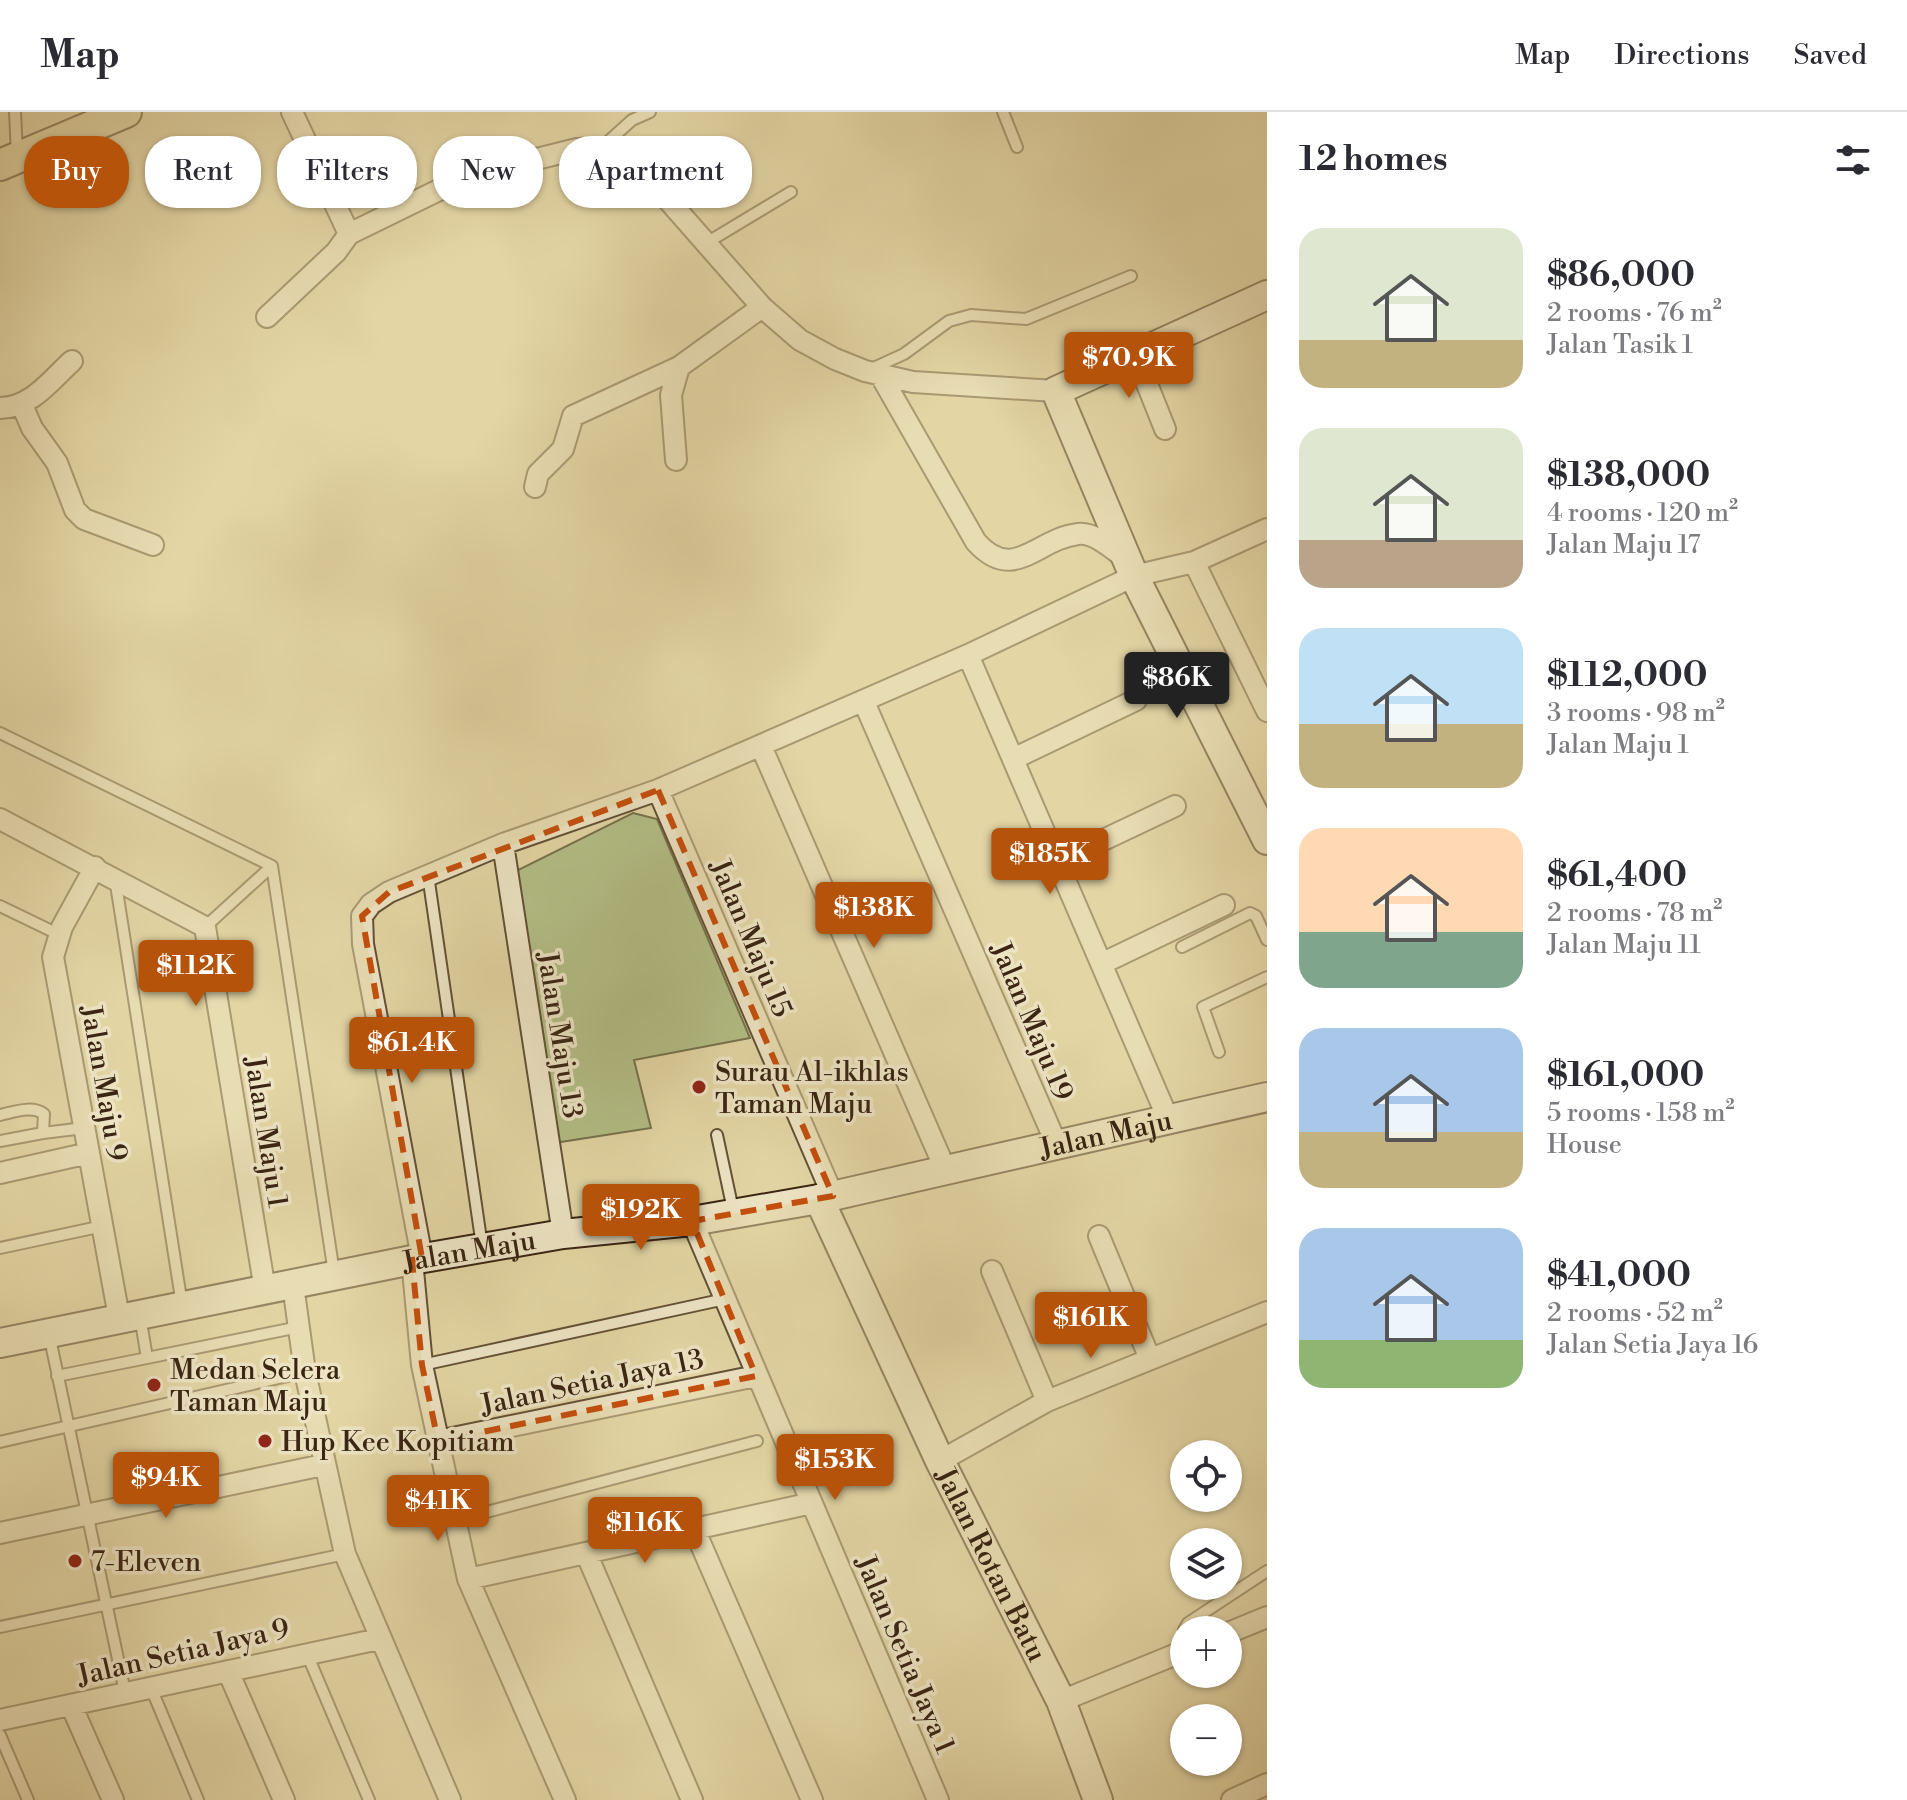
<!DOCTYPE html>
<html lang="en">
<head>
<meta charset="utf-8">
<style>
  :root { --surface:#fff; --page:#f7f7f7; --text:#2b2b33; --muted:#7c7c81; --line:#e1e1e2; --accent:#b45309 }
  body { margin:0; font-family:"Libre Bodoni",serif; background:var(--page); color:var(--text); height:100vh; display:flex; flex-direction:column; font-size:30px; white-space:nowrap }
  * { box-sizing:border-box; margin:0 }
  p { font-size:26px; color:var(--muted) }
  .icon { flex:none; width:44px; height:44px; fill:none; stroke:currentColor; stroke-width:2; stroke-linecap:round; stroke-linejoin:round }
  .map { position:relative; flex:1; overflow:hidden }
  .details { display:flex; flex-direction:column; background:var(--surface); width:640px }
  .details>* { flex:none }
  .guide { position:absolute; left:24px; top:24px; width:760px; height:72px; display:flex; gap:16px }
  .buttons { position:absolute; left:1170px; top:1328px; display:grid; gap:16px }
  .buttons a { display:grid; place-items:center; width:72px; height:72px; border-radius:50%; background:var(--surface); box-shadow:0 2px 6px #0004; font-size:40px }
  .price { position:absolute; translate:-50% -68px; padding:0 18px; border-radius:8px; background:var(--accent); color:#fff; font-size:26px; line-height:52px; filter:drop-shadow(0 2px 4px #0008) }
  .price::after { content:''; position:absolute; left:50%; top:48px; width:24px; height:18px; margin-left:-12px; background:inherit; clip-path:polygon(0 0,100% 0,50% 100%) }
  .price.active { background:#222; color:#fff }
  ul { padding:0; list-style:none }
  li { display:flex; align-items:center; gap:24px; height:200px; padding:0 32px }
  li span { display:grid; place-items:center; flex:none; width:224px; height:160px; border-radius:24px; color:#555 }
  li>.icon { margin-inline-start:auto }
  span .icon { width:96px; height:96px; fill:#fffc; stroke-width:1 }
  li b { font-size:34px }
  h2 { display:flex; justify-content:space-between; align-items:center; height:96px; padding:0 32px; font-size:34px }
  .pill { padding:0 28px; border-radius:32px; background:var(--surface); box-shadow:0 2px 6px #0004; font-size:28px; line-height:72px }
  .pill.active { background:var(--accent); color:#fff }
  header { display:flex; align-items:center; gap:48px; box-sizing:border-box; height:112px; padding:0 40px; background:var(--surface); border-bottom:2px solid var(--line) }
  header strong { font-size:38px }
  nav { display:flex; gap:44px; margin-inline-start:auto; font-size:28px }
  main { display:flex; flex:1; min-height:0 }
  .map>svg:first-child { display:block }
  .green { fill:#b3be86; stroke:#76724c; stroke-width:2 }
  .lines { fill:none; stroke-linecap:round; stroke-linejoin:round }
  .lane-casing { stroke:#645137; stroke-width:14 }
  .street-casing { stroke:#645137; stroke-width:24 }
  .secondary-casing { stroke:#3a2513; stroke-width:32 }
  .primary-casing { stroke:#3a2513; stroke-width:34 }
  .lane { stroke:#ede4c4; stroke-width:10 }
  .street { stroke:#ede4c4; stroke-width:20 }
  .secondary { stroke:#ede4c4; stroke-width:28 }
  .primary { stroke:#e3d6a4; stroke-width:30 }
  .marked { fill:none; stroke:#c54f0d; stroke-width:6; stroke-dasharray:16 10; stroke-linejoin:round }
  .poi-dot { fill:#8f2418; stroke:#ede4c4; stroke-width:3 }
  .labels { text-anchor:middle; stroke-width:7; stroke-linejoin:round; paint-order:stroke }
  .street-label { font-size:28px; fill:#3a2513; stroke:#ede4c4 }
  .poi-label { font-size:28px; fill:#3a2513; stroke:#ede4c4; text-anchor:start }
</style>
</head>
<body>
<header>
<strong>Map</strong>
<nav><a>Map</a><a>Directions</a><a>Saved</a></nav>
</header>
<main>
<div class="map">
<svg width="1267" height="1688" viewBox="0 0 1267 1688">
  <rect width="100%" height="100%" fill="#e3d6a4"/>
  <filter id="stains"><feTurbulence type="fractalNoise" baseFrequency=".0025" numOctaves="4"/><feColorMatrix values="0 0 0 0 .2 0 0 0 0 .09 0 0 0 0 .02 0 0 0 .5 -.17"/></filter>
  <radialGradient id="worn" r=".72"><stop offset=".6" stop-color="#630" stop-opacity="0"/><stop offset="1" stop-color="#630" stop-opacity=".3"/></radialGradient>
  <path class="green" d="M633 701 657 707 750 926 634 948 651 1016 554 1031 514 760Z"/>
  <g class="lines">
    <g class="lane-casing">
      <path id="lane" d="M15 0 17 42
        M1003 0 1017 35
        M601 36 632 8 650 0
        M708 130 791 80
        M869 258 904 242 949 209 971 203 1026 207 1131 164
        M0 621 272 754 334 1161
        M428 763 482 1134
        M115 766 182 1193
        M0 794 60 823
        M205 815 272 754
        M1182 835 1250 801 1256 804 1267 828
        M1219 940 1203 895 1267 865
        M0 1003C14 1000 32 993 44 1002L43 1021 0 1029
        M43 1021 84 1016
        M717 1023 733 1098
        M0 1136 103 1114
        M140 1204 147 1246 299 1215
        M49 1222 125 1580
        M422 1253 725 1187
        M57 1264 147 1246
        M0 1330 305 1260
        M456 1408 757 1329
        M0 1515 345 1442
        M1184 1518 1188 1511 1267 1459
        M307 1542 369 1688
        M151 1576 198 1688
        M0 1623 28 1688"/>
    </g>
    <g class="street-casing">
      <path id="street" d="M292 0 349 122
        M267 205 336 140 349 122 441 77 504 55 577 37 601 36 619 42 640 56 762 195 800 228 835 247 865 259 913 270 1056 279
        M1135 242 1165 317
        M881 264 976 430C1014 472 1036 427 1078 422 1096 420 1114 439 1128 448
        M22 293 32 316 57 351 75 398 84 407 153 433
        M0 296C31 296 50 269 72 249
        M676 348 671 283 679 255 762 195
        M535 375 538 362 563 337 573 304 679 255
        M1194 450 1267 599
        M968 543 1169 1009
        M864 590 1056 1031
        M761 634 946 1059
        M1015 646 1136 588
        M658 678 833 1084
        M0 707 205 815 265 1178
        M503 732 563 1122
        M1059 749 1175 694
        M95 755 62 815 53 845 119 1205
        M1103 851 1224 793
        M0 1061 89 1041
        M692 1109 938 1688
        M1099 1124 1150 1247
        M422 1146 363 832 362 804 371 792 389 780 503 732 658 678 968 543 1134 464 1194 450 1267 417
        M412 1148 422 1253 468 1467 565 1688
        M992 1159 1047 1289
        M293 1173 305 1260 345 1442 450 1688
        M438 1329 756 1264
        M940 1349 1047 1289 1267 1200
        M695 1419 812 1688
        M0 1421 323 1353
        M587 1443 692 1688
        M468 1467 812 1391
        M1228 1521 1267 1505
        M228 1559 284 1688
        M1061 1589 1184 1539
        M71 1593 113 1688
        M0 1608 379 1527
        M1232 1688 1267 1672"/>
    </g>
    <g class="secondary-casing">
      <g id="secondary">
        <path d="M1267 183 1056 279 1134 464 1267 728"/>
        <path id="s1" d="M819 1087 940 1349 1061 1589 1098 1688"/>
        <path id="s2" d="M0 1231 412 1148 563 1122 692 1109 819 1087 1267 985"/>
      </g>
    </g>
    <g class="primary-casing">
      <path id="primary" d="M0 53 126 0"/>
    </g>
    <use href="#lane" class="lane"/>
    <use href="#street" class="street"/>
    <use href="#secondary" class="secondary"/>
    <use href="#primary" class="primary"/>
  </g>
  <path d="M0 0H1267V1688H0ZM658 678 833 1084 692 1109 756 1264 438 1329 422 1253 412 1148 422 1146 362 804 389 780Z" fill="#e3d6a4" fill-opacity=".55" fill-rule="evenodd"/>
  <path class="marked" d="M658 678 833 1084 692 1109 756 1264 438 1329 422 1253 412 1148 422 1146 362 804 389 780Z"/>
  <g class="poi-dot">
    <circle cx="699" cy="975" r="8"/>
    <circle cx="154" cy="1273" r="8"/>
    <circle cx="265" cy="1329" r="8"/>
    <circle cx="75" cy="1449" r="8"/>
  </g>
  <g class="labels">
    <g class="street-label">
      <text transform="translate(752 826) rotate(67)" y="10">Jalan Maju 15</text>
      <text transform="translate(1033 909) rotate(67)" y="10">Jalan Maju 19</text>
      <text transform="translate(561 923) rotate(81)" y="10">Jalan Maju 13</text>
      <text transform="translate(105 971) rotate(80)" y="10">Jalan Maju 9</text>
      <text transform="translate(267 1020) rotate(81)" y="10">Jalan Maju 1</text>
      <text dy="10" stroke="none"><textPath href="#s2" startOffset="1126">Jalan Maju</textPath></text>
      <text dy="10" stroke="none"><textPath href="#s2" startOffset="478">Jalan Maju</textPath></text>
      <text transform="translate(592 1269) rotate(-12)" y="10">Jalan Setia Jaya 13</text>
      <text dy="10" stroke="none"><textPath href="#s1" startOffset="404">Jalan Rotan Batu</textPath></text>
      <text transform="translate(183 1539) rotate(-13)" y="10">Jalan Setia Jaya 9</text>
      <text transform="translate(906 1542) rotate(67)" y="10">Jalan Setia Jaya 1</text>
    </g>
    <g class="poi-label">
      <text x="715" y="969">Surau Al-ikhlas<tspan x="715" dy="32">Taman Maju</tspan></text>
      <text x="170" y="1267">Medan Selera<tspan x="170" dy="32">Taman Maju</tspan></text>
      <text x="281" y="1339">Hup Kee Kopitiam</text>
      <text x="91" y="1459">7-Eleven</text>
    </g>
  </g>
  <rect width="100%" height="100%" filter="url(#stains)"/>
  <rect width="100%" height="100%" fill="url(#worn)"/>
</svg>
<div class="buttons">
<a><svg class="icon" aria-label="locate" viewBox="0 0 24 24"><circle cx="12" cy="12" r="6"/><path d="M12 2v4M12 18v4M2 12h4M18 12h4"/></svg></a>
<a><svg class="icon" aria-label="layers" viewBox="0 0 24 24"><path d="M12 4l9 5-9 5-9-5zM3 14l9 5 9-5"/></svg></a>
<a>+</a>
<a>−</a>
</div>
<b class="price" style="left:1129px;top:288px">$70.9K</b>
<b class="price active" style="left:1177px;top:608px">$86K</b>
<b class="price" style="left:1050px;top:784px">$185K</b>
<b class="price" style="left:874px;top:838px">$138K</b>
<b class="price" style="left:196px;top:896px">$112K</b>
<b class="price" style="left:412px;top:973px">$61.4K</b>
<b class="price" style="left:641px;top:1140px">$192K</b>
<b class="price" style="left:1091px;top:1248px">$161K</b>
<b class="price" style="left:835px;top:1390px">$153K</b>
<b class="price" style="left:166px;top:1408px">$94K</b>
<b class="price" style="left:438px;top:1431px">$41K</b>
<b class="price" style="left:645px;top:1453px">$116K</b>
<div class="guide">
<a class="pill active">Buy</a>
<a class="pill">Rent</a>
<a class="pill">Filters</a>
<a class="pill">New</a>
<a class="pill">Apartment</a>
</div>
</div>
<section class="details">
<h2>12 homes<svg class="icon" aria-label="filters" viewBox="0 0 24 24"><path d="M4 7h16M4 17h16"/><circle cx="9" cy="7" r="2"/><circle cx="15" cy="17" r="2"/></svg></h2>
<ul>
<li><span style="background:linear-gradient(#dfe7d0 70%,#c2b280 0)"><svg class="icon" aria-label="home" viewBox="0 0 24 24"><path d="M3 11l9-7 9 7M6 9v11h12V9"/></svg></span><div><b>$86,000</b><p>2 rooms · 76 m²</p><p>Jalan Tasik 1</p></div></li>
<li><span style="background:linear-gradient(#dfe7d0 70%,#b9a48a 0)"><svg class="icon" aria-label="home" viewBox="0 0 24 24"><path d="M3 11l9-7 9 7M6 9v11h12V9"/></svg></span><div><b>$138,000</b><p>4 rooms · 120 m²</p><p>Jalan Maju 17</p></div></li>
<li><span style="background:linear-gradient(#bfe0f5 60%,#c2b280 0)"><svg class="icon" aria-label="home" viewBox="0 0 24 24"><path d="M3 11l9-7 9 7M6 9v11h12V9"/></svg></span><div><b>$112,000</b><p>3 rooms · 98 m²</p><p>Jalan Maju 1</p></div></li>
<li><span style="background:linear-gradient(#ffd9b3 65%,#7fa58c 0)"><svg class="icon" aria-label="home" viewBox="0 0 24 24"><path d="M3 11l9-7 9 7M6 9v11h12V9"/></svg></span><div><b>$61,400</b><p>2 rooms · 78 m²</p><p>Jalan Maju 11</p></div></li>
<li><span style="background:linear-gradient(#a9c7e8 65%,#c2b280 0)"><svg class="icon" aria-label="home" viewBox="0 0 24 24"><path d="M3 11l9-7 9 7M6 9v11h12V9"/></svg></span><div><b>$161,000</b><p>5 rooms · 158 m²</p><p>House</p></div></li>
<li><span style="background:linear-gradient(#a9c7e8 70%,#8fb573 0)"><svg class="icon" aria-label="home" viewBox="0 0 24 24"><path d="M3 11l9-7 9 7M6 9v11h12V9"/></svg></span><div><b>$41,000</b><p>2 rooms · 52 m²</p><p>Jalan Setia Jaya 16</p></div></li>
</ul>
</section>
</main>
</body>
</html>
